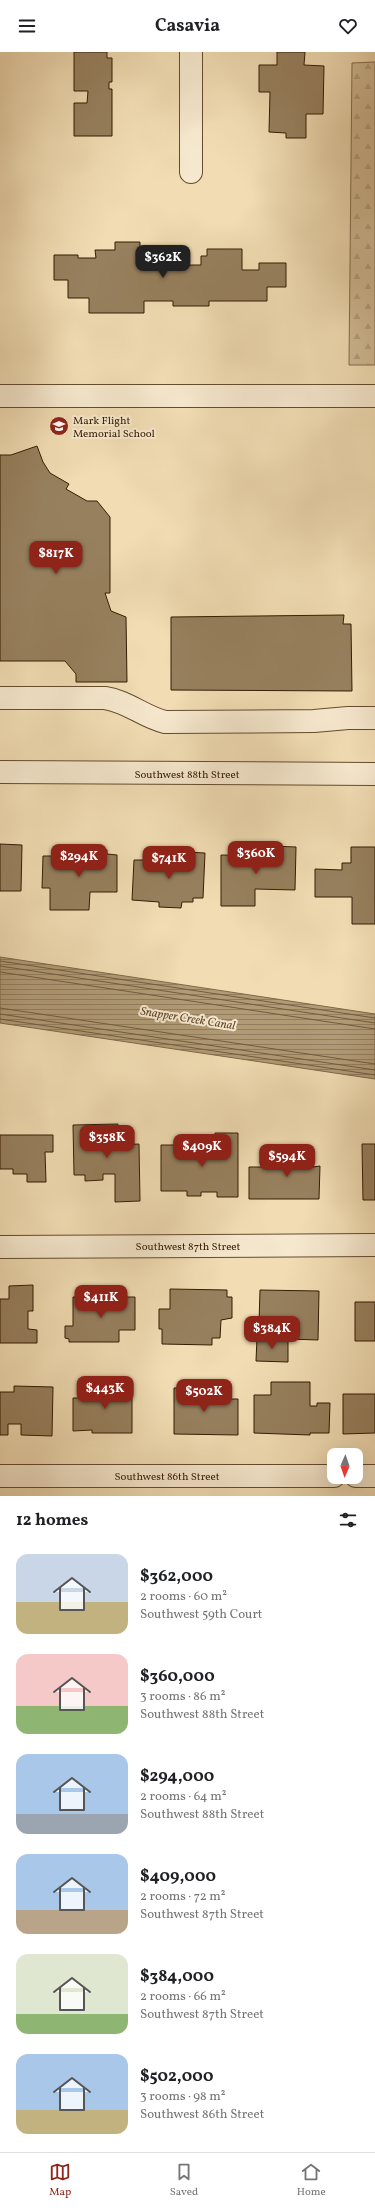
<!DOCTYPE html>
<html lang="en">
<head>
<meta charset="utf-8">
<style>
  :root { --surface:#fff; --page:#f2f2f2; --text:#202124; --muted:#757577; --line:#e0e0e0; --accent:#8f2418 }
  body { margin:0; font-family:Vollkorn,serif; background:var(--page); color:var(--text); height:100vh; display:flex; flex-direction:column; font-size:15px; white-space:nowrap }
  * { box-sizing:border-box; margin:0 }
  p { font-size:13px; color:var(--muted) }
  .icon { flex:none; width:22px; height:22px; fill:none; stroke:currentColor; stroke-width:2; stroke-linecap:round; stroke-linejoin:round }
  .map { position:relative; height:1444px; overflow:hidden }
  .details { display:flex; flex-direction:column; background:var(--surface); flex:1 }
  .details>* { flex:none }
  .needle { width:26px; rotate:182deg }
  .tools { position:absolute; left:327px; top:1396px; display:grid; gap:8px }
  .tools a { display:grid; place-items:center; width:36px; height:36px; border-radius:8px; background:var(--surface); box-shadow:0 4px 16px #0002; font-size:20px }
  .price { position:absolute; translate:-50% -34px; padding:0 9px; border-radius:8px; background:var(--accent); color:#fff; font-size:13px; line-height:26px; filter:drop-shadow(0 1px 2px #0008) }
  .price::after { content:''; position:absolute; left:50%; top:24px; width:12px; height:9px; margin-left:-6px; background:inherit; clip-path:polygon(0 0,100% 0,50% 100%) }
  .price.selected { background:#222; color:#fff }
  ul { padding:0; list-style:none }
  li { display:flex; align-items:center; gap:12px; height:100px; padding:0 16px }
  li span { display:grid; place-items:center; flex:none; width:112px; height:80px; border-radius:12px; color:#555 }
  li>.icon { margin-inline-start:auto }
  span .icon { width:48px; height:48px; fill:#fffc; stroke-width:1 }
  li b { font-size:17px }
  h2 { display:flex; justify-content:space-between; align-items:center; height:48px; padding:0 16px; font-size:17px }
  header { display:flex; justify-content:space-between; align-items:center; height:52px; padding:0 16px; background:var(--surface); font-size:18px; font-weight:700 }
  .tabs { display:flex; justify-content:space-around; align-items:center; height:56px; border-top:1px solid var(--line); background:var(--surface); font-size:11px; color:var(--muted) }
  .tabs a { display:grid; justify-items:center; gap:2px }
  .tabs .selected { color:var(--accent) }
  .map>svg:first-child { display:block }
  .forest { fill:url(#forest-firs); stroke:#836c4c }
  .water { fill:url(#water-rules); stroke:#7f6848 }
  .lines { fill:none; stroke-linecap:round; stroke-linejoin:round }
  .shore { stroke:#735c3c; stroke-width:1 }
  .building { fill:#97805e; stroke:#351c02 }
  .minor-casing { stroke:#644c2e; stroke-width:24 }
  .minor { stroke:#f6e8ce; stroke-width:22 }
  .labels { text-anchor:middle; stroke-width:4; stroke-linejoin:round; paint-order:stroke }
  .poi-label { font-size:11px; fill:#351c02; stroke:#f6e8ce; text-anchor:start }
  .street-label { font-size:11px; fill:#351c02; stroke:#f6e8ce }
  .water-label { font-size:12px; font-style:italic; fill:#60482b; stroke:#f6e8ce }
</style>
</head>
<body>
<header><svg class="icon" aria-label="menu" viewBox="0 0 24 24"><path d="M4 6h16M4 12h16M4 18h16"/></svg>Casavia<svg class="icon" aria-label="heart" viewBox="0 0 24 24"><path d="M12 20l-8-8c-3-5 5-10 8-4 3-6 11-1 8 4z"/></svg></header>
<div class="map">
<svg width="375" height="1444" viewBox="0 0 375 1444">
  <defs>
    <pattern id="forest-firs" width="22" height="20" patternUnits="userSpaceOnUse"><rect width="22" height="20" fill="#d1bb95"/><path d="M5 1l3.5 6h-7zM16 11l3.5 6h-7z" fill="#b4a07f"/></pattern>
    <pattern id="water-rules" width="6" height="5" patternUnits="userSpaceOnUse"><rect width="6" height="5" fill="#b19b77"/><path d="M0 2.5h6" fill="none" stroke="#917e5f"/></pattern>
  </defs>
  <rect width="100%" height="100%" fill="#f1dcb3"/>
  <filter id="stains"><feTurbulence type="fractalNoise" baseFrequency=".005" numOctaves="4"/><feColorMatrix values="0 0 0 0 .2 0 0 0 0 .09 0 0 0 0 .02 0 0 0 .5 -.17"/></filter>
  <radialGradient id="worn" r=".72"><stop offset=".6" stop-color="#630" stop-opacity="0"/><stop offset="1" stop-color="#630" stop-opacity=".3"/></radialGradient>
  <path class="forest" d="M375 10V313H349L352 11Z"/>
  <path class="water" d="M0 905 375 962V1027L0 971Z"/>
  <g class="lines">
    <path class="shore" d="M0 909 375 966
      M0 914 375 971
      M0 920 375 977
      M0 956 375 1012
      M0 962 375 1018
      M0 967 375 1023"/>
  </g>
  <path class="building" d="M74 0H107V6H112V30H109V37H112V84H74V51H87L88 39H74Z
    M277 0H305L304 13 324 14 323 62H306V86H286V81L269 80 270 40H259V13H277Z
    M115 190H140V196H166V204H175V213H201V204H207V197H242V218H259V211H286V235H267V249H209V254H173V249H144V261H89V246H68V228H54V203H78V206H96L95 198H115Z
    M37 394 43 410 50 421 69 432 66 437 87 449H97L110 465V541H105L111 559 126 565 127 630H76V622L65 609H0V403H11Z
    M344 563 343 572H351L352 639 171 638V565Z
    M0 792 22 793 21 839H0Z
    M271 794 296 795 295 838 255 837V854H221V803L271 804Z
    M351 795H375V872H352V845H315V817L342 818V811H351Z
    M64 798H107V802L117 803V840H90L89 858H50V836H42L43 804H64Z
    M186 800 205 801 203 846H193V850H182L181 856 159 855V850L132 848 134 808H149V805L186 807Z
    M118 1072V1085H122V1093L139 1092 140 1149 115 1150V1122H103V1128L85 1129V1123H74L73 1073Z
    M215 1081H238V1145H217V1140H201V1144H187V1139H161V1093H207V1100H214Z
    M0 1083H53V1100H45L46 1130H27V1122H13V1117H0Z
    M362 1092H375V1148H363Z
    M280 1099H313V1115L320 1114 319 1147H249V1115H280Z
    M33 1233V1259H28V1277L37 1278V1291H0V1247H9V1234Z
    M170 1237 227 1238V1245H232V1266L221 1268 220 1286H212V1293L162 1292V1277H159V1257H170Z
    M260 1238 319 1239 318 1288 289 1287V1275H286V1271H259Z
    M73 1245H135V1278H119V1290H69V1287L65 1286V1274H73Z
    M355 1250H375V1289H355Z
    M257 1286H288V1310L256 1309Z
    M271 1330H310V1354H317V1351H330L329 1381H310V1383L254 1381V1343H271Z
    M132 1331V1381H92V1378L73 1379V1346H91L90 1332Z
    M14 1334 53 1335 52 1384 21 1383V1372H8V1383H0V1340H14Z
    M174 1336H212V1347H238V1383L174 1382Z
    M343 1342H375V1381L343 1382Z"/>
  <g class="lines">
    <g class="minor-casing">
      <path id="minor" d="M191 0V120
        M0 344H375
        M0 646H105C127 649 144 665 165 670L314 669 348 666H375
        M0 720 375 722
        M0 1195 375 1193
        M0 1424H334
        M356 1424H375"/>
    </g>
    <use href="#minor" class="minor"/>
  </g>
  <defs>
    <g id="school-disc" transform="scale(1)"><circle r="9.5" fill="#8f2418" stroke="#f6e8ce"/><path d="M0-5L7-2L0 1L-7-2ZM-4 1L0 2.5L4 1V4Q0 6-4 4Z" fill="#fff"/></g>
  </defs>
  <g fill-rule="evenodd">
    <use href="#school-disc" x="59" y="374"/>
  </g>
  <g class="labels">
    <g class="poi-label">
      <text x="73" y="372">Mark Flight<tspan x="73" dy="13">Memorial School</tspan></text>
    </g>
    <g class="street-label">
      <text x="187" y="726">Southwest 88th Street</text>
      <text x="188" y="1198">Southwest 87th Street</text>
      <text x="167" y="1428">Southwest 86th Street</text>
    </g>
    <g class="water-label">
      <text transform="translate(188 966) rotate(9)" y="4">Snapper Creek Canal</text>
    </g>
  </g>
  <rect width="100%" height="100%" filter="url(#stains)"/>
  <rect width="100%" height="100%" fill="url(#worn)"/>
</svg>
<div class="tools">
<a><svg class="needle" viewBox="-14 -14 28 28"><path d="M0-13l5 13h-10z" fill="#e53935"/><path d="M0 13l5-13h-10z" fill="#757577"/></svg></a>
</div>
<b class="price selected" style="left:163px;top:227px">$362K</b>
<b class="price" style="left:56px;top:523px">$817K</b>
<b class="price" style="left:256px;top:823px">$360K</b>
<b class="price" style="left:79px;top:826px">$294K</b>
<b class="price" style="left:169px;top:828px">$741K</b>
<b class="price" style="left:107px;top:1107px">$358K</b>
<b class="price" style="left:202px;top:1116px">$409K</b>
<b class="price" style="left:287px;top:1126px">$594K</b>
<b class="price" style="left:101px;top:1267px">$411K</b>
<b class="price" style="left:272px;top:1298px">$384K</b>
<b class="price" style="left:105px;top:1358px">$443K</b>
<b class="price" style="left:204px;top:1361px">$502K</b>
</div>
<section class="details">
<h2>12 homes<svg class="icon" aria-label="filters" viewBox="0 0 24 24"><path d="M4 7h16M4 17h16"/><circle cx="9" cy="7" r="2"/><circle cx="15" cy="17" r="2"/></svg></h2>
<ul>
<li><span style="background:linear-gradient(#c9d6e8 60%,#c2b280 0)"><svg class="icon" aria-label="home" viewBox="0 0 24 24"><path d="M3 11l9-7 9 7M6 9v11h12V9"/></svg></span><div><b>$362,000</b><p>2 rooms · 60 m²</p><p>Southwest 59th Court</p></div></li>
<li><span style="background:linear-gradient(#f6c9c9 65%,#8fb573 0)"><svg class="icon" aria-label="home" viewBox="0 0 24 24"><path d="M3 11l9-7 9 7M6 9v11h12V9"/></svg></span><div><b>$360,000</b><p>3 rooms · 86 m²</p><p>Southwest 88th Street</p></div></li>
<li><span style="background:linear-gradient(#a9c7e8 75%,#9aa5b1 0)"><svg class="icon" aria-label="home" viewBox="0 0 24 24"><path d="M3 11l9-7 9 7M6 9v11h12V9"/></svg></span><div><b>$294,000</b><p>2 rooms · 64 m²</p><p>Southwest 88th Street</p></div></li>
<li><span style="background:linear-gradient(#a9c7e8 70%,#b9a48a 0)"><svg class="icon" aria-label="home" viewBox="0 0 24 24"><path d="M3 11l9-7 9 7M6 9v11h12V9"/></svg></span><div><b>$409,000</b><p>2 rooms · 72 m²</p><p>Southwest 87th Street</p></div></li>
<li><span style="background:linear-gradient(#dfe7d0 75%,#8fb573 0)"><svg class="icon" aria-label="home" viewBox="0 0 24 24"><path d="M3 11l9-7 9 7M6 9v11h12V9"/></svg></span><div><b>$384,000</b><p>2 rooms · 66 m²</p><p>Southwest 87th Street</p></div></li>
<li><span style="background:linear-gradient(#a9c7e8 70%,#c2b280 0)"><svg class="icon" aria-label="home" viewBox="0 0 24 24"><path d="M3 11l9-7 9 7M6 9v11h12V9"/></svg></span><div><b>$502,000</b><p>3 rooms · 98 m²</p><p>Southwest 86th Street</p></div></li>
</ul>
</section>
<nav class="tabs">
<a class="selected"><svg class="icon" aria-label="map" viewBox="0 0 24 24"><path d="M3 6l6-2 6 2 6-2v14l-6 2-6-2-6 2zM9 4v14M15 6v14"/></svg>Map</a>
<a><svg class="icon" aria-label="saved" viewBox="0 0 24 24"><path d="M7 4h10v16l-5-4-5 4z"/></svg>Saved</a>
<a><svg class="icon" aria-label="home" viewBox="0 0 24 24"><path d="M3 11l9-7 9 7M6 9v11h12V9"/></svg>Home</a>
</nav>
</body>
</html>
